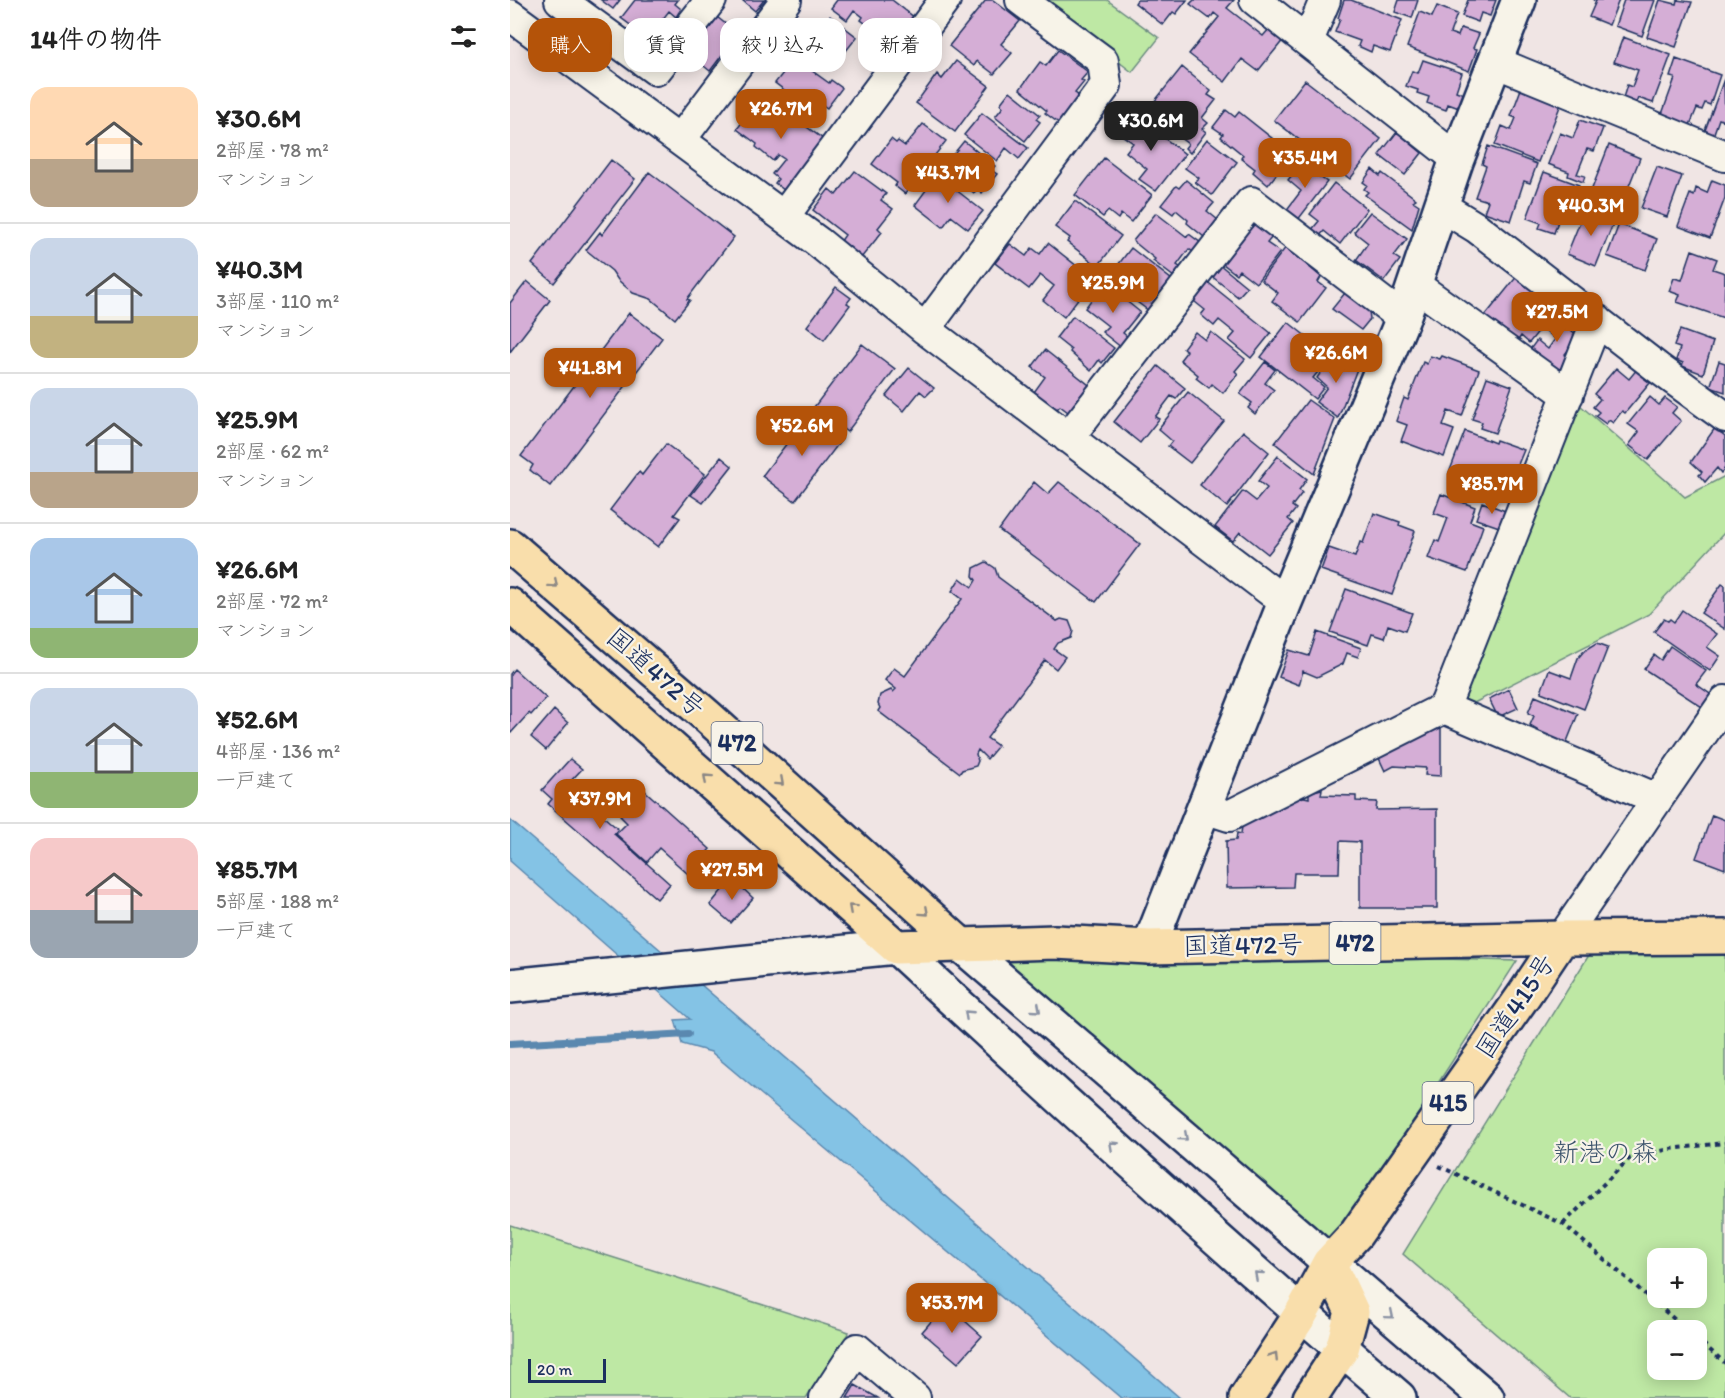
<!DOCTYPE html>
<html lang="ja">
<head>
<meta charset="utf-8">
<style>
  :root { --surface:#fff; --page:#f6f6f6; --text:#222; --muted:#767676; --line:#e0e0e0; --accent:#b45309 }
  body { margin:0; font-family:Itim,"Klee One",sans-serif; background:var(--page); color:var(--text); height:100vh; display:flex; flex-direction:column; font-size:22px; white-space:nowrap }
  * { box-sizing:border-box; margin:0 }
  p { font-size:20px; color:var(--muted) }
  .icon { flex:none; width:33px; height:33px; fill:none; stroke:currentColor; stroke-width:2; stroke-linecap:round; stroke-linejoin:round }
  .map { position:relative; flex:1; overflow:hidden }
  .sheet { display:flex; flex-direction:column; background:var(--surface); width:510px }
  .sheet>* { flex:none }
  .hud { position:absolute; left:18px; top:18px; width:570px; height:54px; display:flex; gap:12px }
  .buttons { position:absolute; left:1137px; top:1248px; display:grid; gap:12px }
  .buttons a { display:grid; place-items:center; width:60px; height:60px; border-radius:12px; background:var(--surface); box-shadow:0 3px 15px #0003; font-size:30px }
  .scale { position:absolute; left:18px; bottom:15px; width:78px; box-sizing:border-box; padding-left:6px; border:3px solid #1b2f5e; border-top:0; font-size:16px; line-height:21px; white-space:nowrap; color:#1b2f5e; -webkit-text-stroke:4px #f7f3e8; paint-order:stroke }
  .price { position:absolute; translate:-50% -51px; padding:0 14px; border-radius:12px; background:var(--accent); color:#fff; font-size:20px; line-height:39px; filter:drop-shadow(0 2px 3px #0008) }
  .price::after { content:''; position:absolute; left:50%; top:36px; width:18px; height:14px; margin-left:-9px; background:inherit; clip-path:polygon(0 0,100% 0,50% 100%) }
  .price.selected { background:#222; color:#fff }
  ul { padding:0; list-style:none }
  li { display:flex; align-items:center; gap:18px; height:150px; padding:0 30px }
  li+li { border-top:2px solid var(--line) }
  li span { display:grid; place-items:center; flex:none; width:168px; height:120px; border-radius:18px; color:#555 }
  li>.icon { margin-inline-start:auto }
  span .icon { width:72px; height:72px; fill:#fffc; stroke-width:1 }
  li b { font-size:26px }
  h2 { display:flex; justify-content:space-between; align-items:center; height:72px; padding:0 30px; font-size:26px }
  .chip { padding:0 21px; border-radius:18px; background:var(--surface); box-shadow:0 3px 15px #0003; font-size:21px; line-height:54px }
  .chip.selected { background:var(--accent); color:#fff }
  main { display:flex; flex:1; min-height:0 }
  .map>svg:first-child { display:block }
  .green { fill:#bee8a4; stroke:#6c8c81; stroke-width:1.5; fill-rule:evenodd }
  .water { fill:#84c3e5; stroke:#5a88af; stroke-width:1.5 }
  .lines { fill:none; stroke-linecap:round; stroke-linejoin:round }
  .stream { stroke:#5a88af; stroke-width:8 }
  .building { fill:#d5aed6; stroke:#1b2f5e; stroke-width:1.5 }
  .street-casing { stroke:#1b2f5e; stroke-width:34 }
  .secondary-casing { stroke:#1b2f5e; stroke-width:38 }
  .highway-casing { stroke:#1b2f5e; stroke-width:38 }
  .path { stroke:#1b2f5e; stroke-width:4; stroke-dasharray:4.5 4.5; stroke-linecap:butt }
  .street { stroke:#f7f3e8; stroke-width:30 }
  .secondary { stroke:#f7f3e8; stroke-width:33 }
  .highway { stroke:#f9deab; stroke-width:33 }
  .oneway { stroke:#8a8684 }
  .oneway2 { stroke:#8991a3 }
  .labels { text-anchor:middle; stroke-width:4.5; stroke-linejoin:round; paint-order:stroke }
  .shield { fill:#f7f3e8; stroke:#5d6a87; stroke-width:1.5 }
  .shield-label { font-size:24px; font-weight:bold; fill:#1b2f5e }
  .street-label { font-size:26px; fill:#1b2f5e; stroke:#f7f3e8 }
  .park-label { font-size:26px; fill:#3c546c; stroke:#f7f3e8 }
</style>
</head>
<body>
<main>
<section class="sheet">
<h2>14件の物件<svg class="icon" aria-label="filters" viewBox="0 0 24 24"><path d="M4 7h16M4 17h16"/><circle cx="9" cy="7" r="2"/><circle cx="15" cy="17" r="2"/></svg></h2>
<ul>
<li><span style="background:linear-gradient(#ffd9b3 60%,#b9a48a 0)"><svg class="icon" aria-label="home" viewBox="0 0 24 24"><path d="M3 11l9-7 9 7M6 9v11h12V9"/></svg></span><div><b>¥30.6M</b><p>2部屋 · 78 m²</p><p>マンション</p></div></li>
<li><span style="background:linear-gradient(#c9d6e8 65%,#c2b280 0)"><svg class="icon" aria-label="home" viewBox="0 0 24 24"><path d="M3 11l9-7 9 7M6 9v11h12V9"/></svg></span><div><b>¥40.3M</b><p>3部屋 · 110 m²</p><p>マンション</p></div></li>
<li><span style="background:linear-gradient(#c9d6e8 70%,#b9a48a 0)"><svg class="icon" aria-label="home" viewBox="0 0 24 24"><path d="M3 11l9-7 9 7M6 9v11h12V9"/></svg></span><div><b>¥25.9M</b><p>2部屋 · 62 m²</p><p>マンション</p></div></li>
<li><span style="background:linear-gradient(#a9c7e8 75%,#8fb573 0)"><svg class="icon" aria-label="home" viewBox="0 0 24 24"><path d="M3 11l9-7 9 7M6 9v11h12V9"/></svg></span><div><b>¥26.6M</b><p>2部屋 · 72 m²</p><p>マンション</p></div></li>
<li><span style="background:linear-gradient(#c9d6e8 70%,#8fb573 0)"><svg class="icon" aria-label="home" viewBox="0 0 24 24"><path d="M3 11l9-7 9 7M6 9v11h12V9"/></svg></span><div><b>¥52.6M</b><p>4部屋 · 136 m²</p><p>一戸建て</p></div></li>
<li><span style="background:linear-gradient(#f6c9c9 60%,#9aa5b1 0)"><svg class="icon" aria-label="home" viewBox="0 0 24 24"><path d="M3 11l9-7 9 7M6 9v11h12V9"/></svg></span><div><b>¥85.7M</b><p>5部屋 · 188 m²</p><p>一戸建て</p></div></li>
</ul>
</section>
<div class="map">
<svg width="1215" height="1398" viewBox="0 0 1215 1398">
  <rect width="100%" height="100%" fill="#f0e5e4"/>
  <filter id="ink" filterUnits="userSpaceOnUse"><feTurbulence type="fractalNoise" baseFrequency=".0167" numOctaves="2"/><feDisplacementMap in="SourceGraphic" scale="12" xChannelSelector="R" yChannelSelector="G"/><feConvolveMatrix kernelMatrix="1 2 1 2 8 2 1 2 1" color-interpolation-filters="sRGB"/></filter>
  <g filter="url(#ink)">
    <path class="green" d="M529 0H597L649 38 622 72Z
      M1070 405 1175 497 1215 476V532L1139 614 960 705 951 696 1008 562Z
      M469 946 1007 961 820 1250Z
      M1084 947 1215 948V1398H1060L893 1254ZM1148 1258H1186V1298H1148ZM1148 1330H1186V1370H1148Z
      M0 1225 339 1332 296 1398H0Z"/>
    <path class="water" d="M0 820 670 1398H611L201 1052 172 1044 165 1020 180 1019 0 861Z"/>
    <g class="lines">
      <path class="stream" d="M0 1044 178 1034"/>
    </g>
    <path class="building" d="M91 0H110L103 9Z
      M125 0H168L165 4 171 9 166 17 159 11 138 38 111 18Z
      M232 0H254L245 11Z
      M327 0H382L405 18 387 42 377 35 372 42 360 33 363 29 351 20 353 17 344 10 337 20 321 8Z
      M476 0H483L510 21 491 44 502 53 484 74 467 61 464 66 439 46Z
      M627 0H677L666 14 663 12 653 25 625 3Z
      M684 0H724L717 8 753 36 760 28 774 39 748 71 732 59 715 82 679 54 709 17 704 13 700 19 680 4Z
      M834 0H841L892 20 880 52 863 46 861 52 848 46 850 41 825 32 830 19 828 18Z
      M889 0H908L902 18 885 12Z
      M958 0H986L980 16 971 13 968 22 952 16Z
      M1083 0H1109L1099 25 1079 17 1086 1Z
      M1114 0H1145L1132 36 1105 26Z
      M1150 0 1166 4 1167 0 1182 2 1166 47 1137 37Z
      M927 6 947 14 940 33 948 36 951 28 969 34 963 48 967 49 959 71 897 47 910 12 922 17Z
      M320 16 347 37 328 61 315 51 306 64 292 53Z
      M207 17 228 34 200 71 189 62 184 69 174 60Z
      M1113 37 1161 55 1143 103 1128 98 1125 106 1112 101 1117 85 1122 87 1128 70 1104 62Z
      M548 50 578 72 571 80 574 82 565 93 571 97 550 124 535 113 537 111 510 89 530 62 536 66Z
      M285 58 291 62 294 59 304 66 301 70 319 83 321 80 332 88 317 108 311 104 298 121 272 101 278 93 265 83Z
      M1166 59 1210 75 1200 105 1195 103 1192 110 1187 108 1180 125 1152 114 1165 78 1160 77Z
      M913 60 952 73 946 91 954 94 949 108 938 104 936 110 917 103 919 97 907 93 908 90 896 86 902 71 908 73Z
      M446 61 479 86 445 132 406 103 427 74 432 79Z
      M672 67 701 91 698 95 706 100 692 118 698 123 692 129 696 132 680 153 675 148 678 144 636 112Z
      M1214 79 1215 121 1209 119 1203 136 1194 133Z
      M795 80 871 139 840 179 764 120Z
      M1011 89 1051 104 1028 162 985 145 992 126 1001 130 1006 118 1001 116Z
      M500 91 530 115 526 119 530 122 515 141 485 117 493 107 490 104Z
      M260 100 313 139 274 190 265 183 268 179 262 174 274 159 268 155 263 161 246 147 247 144 227 129 242 109 249 115Z
      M716 110 725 117 729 112 782 154 758 185 743 172 745 169 731 158 733 155 711 137 713 134 703 127Z
      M472 113 518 148 509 159 496 148 487 161 454 135Z
      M623 114 675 154 646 191 629 179 637 169 616 152 623 143 609 133Z
      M1070 120 1093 128 1084 151 1077 149 1067 174 1075 176 1073 182 1058 176 1059 172 1038 164 1050 133 1063 138Z
      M413 124 436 141 395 194 385 186 387 183 362 164 381 139 386 143 388 141 395 146Z
      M887 132 912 153 895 175 869 155Z
      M697 139 727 162 702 195 685 182 689 178 675 168Z
      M454 141 485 166 481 170 487 174 472 193 467 189 464 193 437 171 441 165 437 162Z
      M1099 145 1130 158 1109 211 1078 199Z
      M978 146 1027 164 1020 183 1014 181 1001 221 974 212 978 201 965 197 976 166 972 164Z
      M594 158 642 195 621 222 611 214 608 219 598 211 593 217 565 195Z
      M101 160 125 179 44 283 22 264Z
      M794 160 809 172 807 175 817 182 787 221 775 212 791 191 778 180Z
      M1147 167 1172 176 1157 217 1131 208Z
      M862 169 870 176 872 173 906 199 903 201 909 205 902 229 855 195 858 192 854 189 857 185 853 182Z
      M345 171 376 194 371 200 383 209 368 228 372 232 351 258 330 242 335 235 303 210 319 189 326 195Z
      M139 172 224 237 177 299 180 300 165 319 141 299 123 293 108 280 102 271 76 250 90 232 92 235Z
      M1034 172 1069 185 1056 220 1049 218 1044 233 1029 228 1031 223 1017 218Z
      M427 175 473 211 458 229 441 216 433 227 405 205Z
      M676 180 704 203 697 211 708 220 694 237 677 223 678 220 666 210 663 214 651 205 666 186 669 188Z
      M1202 180 1215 185V198L1200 238 1168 226 1180 194 1184 196 1186 188 1197 193Z
      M824 183 857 209 830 244 814 231 807 239 799 233 809 221 800 214Z
      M565 201 611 236 588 266 557 242 560 238 545 227Z
      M1076 207 1105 219 1086 266 1057 254Z
      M860 212 897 239 884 256 890 260 874 281 846 260 858 243 844 232Z
      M646 213 677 237 679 234 691 243 684 253 679 249 667 265 671 268 664 277 643 261 645 259 623 241Z
      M737 223 742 227 745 223 762 237 757 243 770 252 746 283 729 270 726 274 708 260Z
      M1109 224 1147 239 1135 270 1097 256Z
      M538 243 578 275 569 287 574 291 554 317 533 300 544 286 530 275 519 289 485 263 500 244 516 256 522 248 530 254Z
      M776 247 811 277 808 282 816 288 790 322 762 301 768 293 751 280Z
      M621 248 662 280 639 311 619 296 623 291 601 274Z
      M1182 250 1207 259 1203 269 1215 273 1214 318 1167 302 1170 295 1159 291 1164 278 1172 280Z
      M709 264 737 287 728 297 700 275Z
      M1008 275 1039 301 1037 303 1045 310 1019 343 1011 336 1007 342 975 316Z
      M695 280 761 333 741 358 719 340 725 333 709 320 704 326 691 315 695 310 680 298Z
      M17 281 40 300 0 352V303Z
      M594 283 630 312 613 333 619 338 612 348 592 332 598 326 575 308Z
      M326 287 341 298 337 303 340 305 314 340 297 326Z
      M835 293 859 311 860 319 851 330 822 309Z
      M1052 308 1069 322 1062 331 1069 337 1055 354 1061 358 1047 375 1018 352 1027 340 1038 349 1045 339 1035 330Z
      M119 313 152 338 40 486 20 470 23 465 11 456Z
      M563 316 604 348 592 363 589 360 581 371 560 352 561 350 546 338Z
      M778 322 821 356 803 378 814 387 805 399 751 357Z
      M1170 330 1203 342 1193 374 1172 366 1173 363 1166 360 1170 348 1164 346Z
      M685 332 695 340 701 332 735 359 725 371 728 374 713 393 702 384 699 388 686 378 688 375 670 360 677 351 673 348Z
      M352 344 385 369 337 432 304 407Z
      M535 350 579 385 558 412 550 406 546 410 524 392 535 377 522 367Z
      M824 353 847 369 828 418 806 402 817 387 807 378Z
      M920 356 930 359 932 356 969 370 952 416 938 411 933 426 944 430 934 457 891 441 897 425 886 421 894 398 898 400 913 362 917 364Z
      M1209 361 1215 363V392L1200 387Z
      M755 362 765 370 755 383 764 390 745 414 738 408 742 403 730 394Z
      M648 366 675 388 666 399 661 396 645 417 649 419 630 443 604 422Z
      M399 368 424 388 416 396 410 391 394 411 376 396Z
      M1106 368 1119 379 1128 368 1137 376 1135 379 1140 383 1115 413 1112 411 1103 423 1099 420 1096 424 1085 416 1089 412 1083 407 1090 399 1084 394Z
      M977 377 1002 386 985 433 970 428 972 422 962 419Z
      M678 392 714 421 680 463 658 446 662 441 648 429Z
      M1140 397 1149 405 1155 398 1167 407 1162 413 1171 421 1138 460 1119 445 1129 432 1118 424Z
      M798 400 825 419 804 474 765 443Z
      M299 414 332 439 285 501 252 476Z
      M1205 428 1215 436V468L1211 473 1207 468 1195 482 1189 475 1192 472 1181 462Z
      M733 431 759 452 717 507 690 485Z
      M955 431 985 443 986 440 1014 450 1006 469 1000 467 992 487 976 480 974 486 939 473Z
      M156 444 195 474 164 515 170 518 148 547 100 510 129 472 132 475Z
      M768 456 797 479 789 490 792 493 782 506 786 509 778 519 783 523 758 554 730 532 723 541 705 527 733 491 746 501 757 488 748 481Z
      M211 457 222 466 193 503 181 495Z
      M524 482 538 494 549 482 630 544 586 602 489 530Z
      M931 494 965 507 960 521 973 526 957 572 918 558 925 540 929 542 938 518 924 513Z
      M972 502 998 512 992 528 966 519Z
      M864 513 890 522 889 525 905 531 882 595 811 570 819 548 845 557 850 542 853 543Z
      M476 562 485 568 488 577 547 621 551 619 559 621 563 631 561 638 548 643 544 649 555 657 546 669 535 660 477 738 488 746 477 759 468 750 466 754 468 761 466 766 452 770 450 773 368 711 370 708 368 704 370 695 381 690 383 692 386 689 375 680 384 668 395 676 452 599 442 591 450 578 462 587 466 580 463 576 464 568Z
      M1212 584 1215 586V629L1191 613Z
      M836 589 902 613 895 631 878 625 874 638 862 634 858 645 820 632Z
      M1172 610 1207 634 1197 647 1210 656 1200 671 1144 632 1154 619 1158 621 1160 619 1164 622Z
      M807 632 851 648 848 657 837 653 833 664 807 677 793 671 789 685 769 677 779 650 799 656Z
      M1087 643 1098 647 1074 709 1031 692 1039 670 1061 678 1068 658 1074 651Z
      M1160 646 1196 671 1186 684 1203 696 1195 709 1134 669 1144 655 1151 660Z
      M4 669 36 698 21 715 19 713 0 734V674Z
      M999 689 1008 708 988 717 979 699Z
      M1025 696 1068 714 1056 744 1026 732 1027 729 1020 725 1024 716 1018 713Z
      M44 710 58 723 36 750 21 737Z
      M931 725V776L915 775 916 768 884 766 875 771 868 756Z
      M60 759 72 769 57 785 108 829 104 834 160 884 147 899 38 804 42 799 32 790Z
      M133 789 200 849 178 874 149 848 137 862 106 834 117 823 110 816Z
      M812 789 811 795 846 796V801L867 802 866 810 927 809V908H850V842L830 841 829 873H784L783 887 717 888 716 841 726 840 727 833 731 834 732 826 790 796 799 798V792Z
      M1202 815 1215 820V869L1186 858Z
      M222 878 243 898 221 923 200 905Z
      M436 1304 472 1336 448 1363 412 1332Z
      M345 1385 368 1398H337Z"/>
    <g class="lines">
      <g class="street-casing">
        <path id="street" d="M50 0 146 70 201 0
          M745 0 947 159
          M0 15 308 242 415 329 775 602
          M798 41 815 0
          M985 62 1215 156
          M170 140 276 0
          M931 206 967 228 1148 368 1215 417
          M274 216 435 0
          M905 285 1058 395
          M415 329 596 85 593 61 511 0
          M558 438 741 202 893 318
          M934 708 1147 799
          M694 808 719 816 934 708 1087 320
          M1052 938 1215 701
          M315 1398 347 1349 405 1398"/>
      </g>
      <g class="secondary-casing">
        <path id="secondary" d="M450 944 977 1398
          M639 947 775 602 893 318 947 159 1009 0
          M0 986 386 947C551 1100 718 1251 889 1398"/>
      </g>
      <g class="highway-casing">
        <path id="highway" d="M0 546 198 717 450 944
          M0 605 386 947 545 942 639 947 1052 938 1215 937
          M736 1398 791 1314 819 1263 846 1234 1014 995 1052 938
          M800 1398 832 1349 842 1312 819 1263"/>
      </g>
      <path class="path" d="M929 1166 1053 1224 1177 1330
        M1053 1224 1119 1159 1159 1149 1215 1143
        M1186 1338 1215 1363"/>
      <use href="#street" class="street"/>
      <use href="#secondary" class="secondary"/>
      <use href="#highway" class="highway"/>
    </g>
    <defs><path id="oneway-chevron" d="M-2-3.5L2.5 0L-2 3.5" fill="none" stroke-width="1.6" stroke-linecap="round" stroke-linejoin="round" transform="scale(1.5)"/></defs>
    <g class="oneway">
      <use href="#oneway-chevron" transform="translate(44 584) rotate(41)"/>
      <use href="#oneway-chevron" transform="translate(197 778) rotate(-138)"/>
      <use href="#oneway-chevron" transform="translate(270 782) rotate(42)"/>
      <use href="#oneway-chevron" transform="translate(342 908) rotate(-138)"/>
      <use href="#oneway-chevron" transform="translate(415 912) rotate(42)"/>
      <use href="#oneway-chevron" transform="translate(764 1356) rotate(-57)"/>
    </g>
    <g class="oneway2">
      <use href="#oneway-chevron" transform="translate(527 1009) rotate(41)"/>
      <use href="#oneway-chevron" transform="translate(458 1014) rotate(-137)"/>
      <use href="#oneway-chevron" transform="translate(674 1137) rotate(41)"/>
      <use href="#oneway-chevron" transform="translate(603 1145) rotate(-138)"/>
      <use href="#oneway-chevron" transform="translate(748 1275) rotate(-138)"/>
      <use href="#oneway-chevron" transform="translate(880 1315) rotate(40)"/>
    </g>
  </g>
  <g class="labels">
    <g class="shield">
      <rect x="201.5" y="722" width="51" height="42" rx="4.5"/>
      <rect x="819.5" y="922" width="51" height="42" rx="4.5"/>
      <rect x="912.5" y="1082" width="51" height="42" rx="4.5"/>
    </g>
    <g class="shield-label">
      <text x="227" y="751">472</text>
      <text x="845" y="951">472</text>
      <text x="938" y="1111">415</text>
    </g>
    <g class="street-label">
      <text transform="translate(146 672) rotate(41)" y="9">国道472号</text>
      <text transform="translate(733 945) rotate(-1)" y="9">国道472号</text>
      <text transform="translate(1005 1006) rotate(-56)" y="9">国道415号</text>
    </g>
    <g class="park-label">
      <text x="1095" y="1161">新港の森</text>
    </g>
  </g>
</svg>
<div class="buttons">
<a>+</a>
<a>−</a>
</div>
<div class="scale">20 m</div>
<b class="price" style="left:271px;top:140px">¥26.7M</b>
<b class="price selected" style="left:641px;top:152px">¥30.6M</b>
<b class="price" style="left:795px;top:189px">¥35.4M</b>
<b class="price" style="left:438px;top:204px">¥43.7M</b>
<b class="price" style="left:1081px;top:237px">¥40.3M</b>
<b class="price" style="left:603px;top:314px">¥25.9M</b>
<b class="price" style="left:1047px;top:343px">¥27.5M</b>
<b class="price" style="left:826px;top:384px">¥26.6M</b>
<b class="price" style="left:80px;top:399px">¥41.8M</b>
<b class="price" style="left:292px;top:457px">¥52.6M</b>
<b class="price" style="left:982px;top:515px">¥85.7M</b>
<b class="price" style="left:90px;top:830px">¥37.9M</b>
<b class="price" style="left:222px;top:901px">¥27.5M</b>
<b class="price" style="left:442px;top:1334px">¥53.7M</b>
<div class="hud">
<a class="chip selected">購入</a>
<a class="chip">賃貸</a>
<a class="chip">絞り込み</a>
<a class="chip">新着</a>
</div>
</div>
</main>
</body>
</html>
